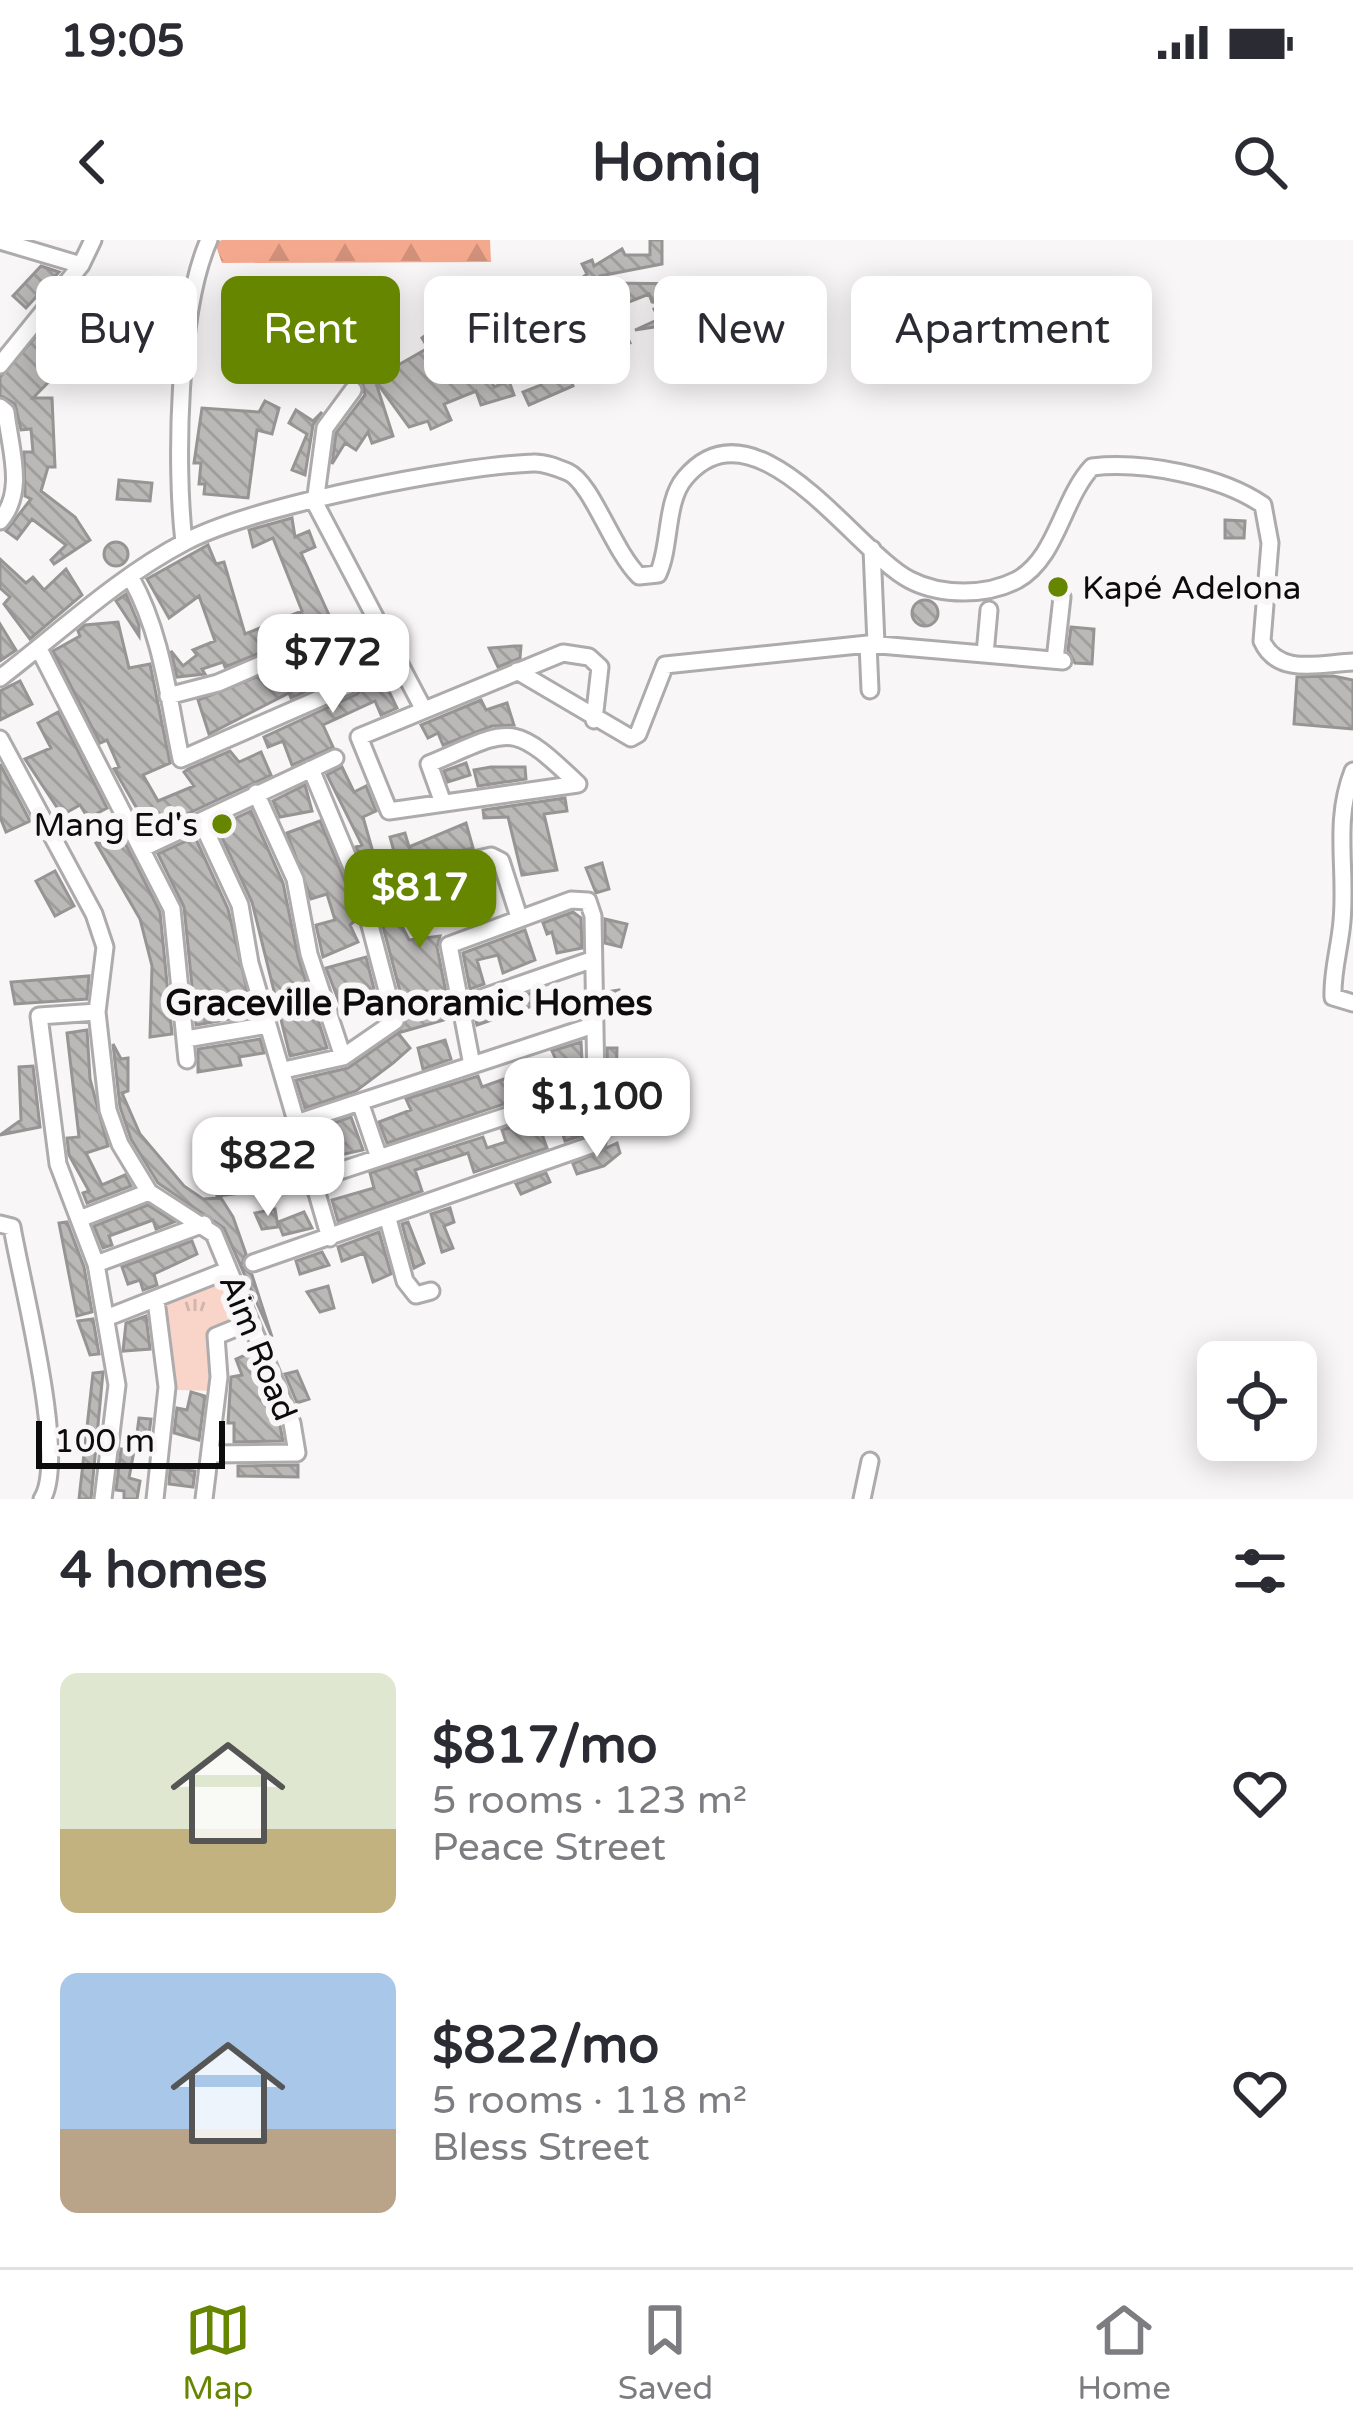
<!DOCTYPE html>
<html lang="en">
<head>
<meta charset="utf-8">
<style>
  :root { --surface:#fff; --page:#f2f2f3; --text:#2b2b33; --muted:#7c7c81; --line:#e1e1e2; --accent:#668600 }
  body { margin:0; font-family:"Varela Round",sans-serif; background:var(--page); color:var(--text); height:100vh; display:flex; flex-direction:column; font-size:45px; white-space:nowrap }
  * { box-sizing:border-box; margin:0 }
  p { font-size:39px; color:var(--muted) }
  .icon { flex:none; width:66px; height:66px; fill:none; stroke:currentColor; stroke-width:2; stroke-linecap:round; stroke-linejoin:round }
  .map { position:relative; height:1259px; overflow:hidden }
  .panel { display:flex; flex-direction:column; background:var(--surface); flex:1 }
  .panel>* { flex:none }
  .banner { position:absolute; left:36px; top:36px; width:1281px; height:108px; display:flex; gap:24px }
  .tools { position:absolute; left:1197px; top:1101px; display:grid; gap:24px }
  .tools a { display:grid; place-items:center; width:120px; height:120px; border-radius:18px; background:var(--surface); box-shadow:0 6px 30px #0003; font-size:60px }
  .scale { position:absolute; left:36px; bottom:30px; width:189px; box-sizing:border-box; padding-left:12px; border:6px solid #0d0c0d; border-top:0; font-size:33px; line-height:42px; white-space:nowrap; color:#0d0c0d; -webkit-text-stroke:9px #f9f6f8; paint-order:stroke }
  .price { position:absolute; translate:-50% -102px; padding:0 27px; border-radius:24px; background:#fff; color:#222; font-size:39px; line-height:78px; filter:drop-shadow(0 3px 6px #0008) }
  .price::after { content:''; position:absolute; left:50%; top:72px; width:36px; height:27px; margin-left:-18px; background:inherit; clip-path:polygon(0 0,100% 0,50% 100%) }
  .price.on { background:var(--accent); color:#fff }
  ul { padding:0; list-style:none }
  li { display:flex; align-items:center; gap:36px; height:300px; padding:0 60px }
  li span { display:grid; place-items:center; flex:none; width:336px; height:240px; border-radius:18px; color:#555 }
  li>.icon { margin-inline-start:auto }
  span .icon { width:144px; height:144px; fill:#fffc; stroke-width:1 }
  li b { font-size:51px }
  h2 { display:flex; justify-content:space-between; align-items:center; height:144px; padding:0 60px; font-size:51px }
  .chip { padding:0 42px; border-radius:18px; background:var(--surface); box-shadow:0 6px 30px #0003; font-size:42px; line-height:108px }
  .chip.on { background:var(--accent); color:#fff }
  .status { display:flex; justify-content:space-between; align-items:center; height:84px; padding:0 60px; background:var(--surface); direction:ltr }
  .status svg { height:33px; fill:currentColor }
  header { display:flex; justify-content:space-between; align-items:center; height:156px; padding:0 60px; background:var(--surface); font-size:54px; font-weight:700 }
  .menu { display:flex; justify-content:space-around; align-items:center; height:168px; border-top:3px solid var(--line); background:var(--surface); font-size:33px; color:var(--muted) }
  .menu a { display:grid; justify-items:center; gap:6px }
  .menu .on { color:var(--accent) }
  .map>svg:first-child { display:block }
  .grass { fill:url(#grass-tufts) }
  .forest { fill:url(#forest-firs) }
  .pitch { fill:#f9d4c8 }
  .building { fill:url(#building-back-hatch); stroke:#979494; stroke-width:3 }
  .lines { fill:none; stroke-linecap:round; stroke-linejoin:round }
  .minor-casing { stroke:#aeabad; stroke-width:21 }
  .minor { stroke:#fff; stroke-width:15 }
  .poi-dot { fill:#668600; stroke:#f9f6f8; stroke-width:4.5 }
  .labels { text-anchor:middle; stroke-width:12; stroke-linejoin:round; paint-order:stroke }
  .poi-label { font-size:33px; fill:#0d0c0d; stroke:#f9f6f8; text-anchor:start }
  .street-label { font-size:33px; fill:#0d0c0d; stroke:#f9f6f8 }
  .neighbourhood-label { font-size:36px; font-weight:bold; fill:#0d0c0d; stroke:#f9f6f8 }
</style>
</head>
<body>
<div class="status"><b>19:05</b><svg viewBox="0 0 49 12"><path d="M0 12V9h3v3zM5 12V6h3v6zM10 12V3h3v9zM15 12V0h3v12zM26 1h20v11H26zM47 4h2v5h-2z"/></svg></div>
<header><svg class="icon" aria-label="back" viewBox="0 0 24 24"><path d="M15 5l-7 7 7 7"/></svg>Homiq<svg class="icon" aria-label="search" viewBox="0 0 24 24"><circle cx="10" cy="10" r="6"/><path d="M15 15l6 6"/></svg></header>
<div class="map">
<svg width="1353" height="1259" viewBox="0 0 1353 1259">
  <defs>
    <pattern id="grass-tufts" width="24" height="20" patternUnits="userSpaceOnUse" patternTransform="scale(3)"><rect width="24" height="20" fill="#f9d4c8"/><path d="M3 7l-1-3M5 7V3M7 7l1-3M15 17l-1-3M17 17v-4M19 17l1-3" fill="none" stroke="#d4b5ab"/></pattern>
    <pattern id="forest-firs" width="22" height="20" patternUnits="userSpaceOnUse" patternTransform="scale(3)"><rect width="22" height="20" fill="#f4a98f"/><path d="M5 1l3.5 6h-7zM16 11l3.5 6h-7z" fill="#d0907a"/></pattern>
    <pattern id="building-back-hatch" width="6" height="6" patternUnits="userSpaceOnUse" patternTransform="scale(3)"><rect width="6" height="6" fill="#bbb8b8"/><path d="M-1 5l2 2M0 0l6 6M5-1l2 2" fill="none" stroke="#a09d9d"/></pattern>
  </defs>
  <rect width="100%" height="100%" fill="#f9f6f8"/>
  <path class="grass" d="M224 1035 240 1075V1081L211 1093 215 1151 177 1150 165 1061Z"/>
  <path class="forest" d="M222 0H490L491 22 222 23 215 3Z"/>
  <path class="pitch" d="M208 1092 212 1146 179 1148 175 1094Z"/>
  <path class="building" d="M650 0H662V24L600 36 601 43 701 44 678 62 663 64 652 62 649 54 624 64 612 52 595 60 597 73 582 76V100L621 83 630 103 584 122 568 133 573 146 529 165 523 152 541 145 529 117 519 106 512 109 511 95 551 77 511 79 510 65 554 54V44L573 45 587 34 582 24 592 20 594 26 622 9 625 15H650Z
    M41 26 59 32 26 68 13 56Z
    M77 49 120 81 129 71 146 86 127 108 93 77 57 102 75 115 33 158H52L55 227H48L41 251 75 277 90 300 54 324 51 320 66 305 32 279 17 299 6 291 31 259 25 256 24 212H33L31 189 21 190 15 164 0 155V137L61 68 67 73Z
    M663 65 680 83 635 90 659 79 654 69Z
    M474 72 480 87 471 91 494 147 509 141 514 155 481 165 476 151 444 164 451 180 431 189 428 181 409 187 375 140 393 196 372 203 368 192 356 210 345 203 332 224 336 193 365 155 363 144 355 138 371 128 373 135 393 128 428 108 422 98 437 87Z
    M129 107 159 112 161 138H150L149 121 129 120Z
    M265 161 279 168 272 194 257 190 248 258 204 254 205 244H199L201 223H194L202 168 259 172Z
    M296 170 313 181 322 172 313 185 305 235 292 230 307 194 289 183Z
    M119 240 152 243 150 261 117 259Z
    M292 278 295 297 309 291 315 307 301 313 333 384 225 427 223 422 202 429 205 434 177 437 171 411 183 426 197 415 193 410 215 401 199 356 169 378 147 339 208 305 216 324 224 322 245 394 302 371 273 298 253 307 249 290Z
    M1225 280 1245 281 1244 298H1225Z
    M104 314a12 12 0 1 1 24 0a12 12 0 1 1-24 0Z
    M0 319 26 343 33 337 44 350 66 329 82 355 30 399 4 364 10 357 0 348Z
    M126 354 139 385V396L116 361Z
    M912 373a13 13 0 1 1 26 0a13 13 0 1 1-26 0Z
    M118 382 129 428 150 424 151 429 170 523 143 535 158 561 194 546 184 532 188 529 230 511 239 522 261 512 271 535 172 581 143 579 114 529 119 527 107 500 100 503 53 411 80 396 78 391 85 385Z
    M0 384 16 410 0 421Z
    M1071 387 1094 389 1092 424 1075 423 1068 410Z
    M515 406H521L520 418 498 427 489 408Z
    M322 411 331 435 317 441 320 445 291 458 289 453 209 494 198 460Z
    M370 412 397 468 381 475 375 461 323 485 333 507 292 525 283 501 268 507 264 497 357 454 366 444 355 419Z
    M1333 436 1353 440V489L1294 484 1297 437Z
    M20 441 32 464 0 480V451Z
    M481 460 486 470 507 463 514 485 492 486 443 505 438 493 428 498 421 485Z
    M58 472 107 568 88 578 80 565 62 575 25 519 51 508 38 483Z
    M466 523 470 535 448 542 444 531Z
    M0 524 30 581 6 592 0 577Z
    M342 527 354 552 366 546 376 571 363 577 378 630 367 633 356 607 362 605 327 535Z
    M491 527H525L526 539 478 546 474 530Z
    M305 545 312 571 280 577 273 561Z
    M565 558 567 571 544 574 557 630 522 635 508 577 484 578 483 570Z
    M251 571 283 643 298 717 327 808 290 816 252 662 217 587Z
    M320 581 349 651 356 680 350 685 358 702 323 717 316 685 335 680 327 654 311 659 287 593Z
    M466 583 473 608 398 626 390 597 405 593 409 607Z
    M119 591 160 672 172 794 150 797 152 726 140 679 96 603Z
    M195 597 228 669 253 775 196 785 184 667 158 614Z
    M602 623 609 649 596 653 586 628Z
    M55 631 74 666 55 676 36 641Z
    M480 631 484 646 473 656 471 649 394 670 409 700 440 696 437 707 451 778 398 793 407 778 375 656Z
    M573 672 581 678 582 708 557 713 552 692 547 694 543 683Z
    M605 679 627 684 621 707 605 703Z
    M525 690 535 720 503 733 498 715 477 720 484 744 470 749 463 713Z
    M366 717 375 753 359 759 361 767 343 772 326 728Z
    M89 736 87 759 15 764 11 742Z
    M540 750 544 762 477 785 474 773Z
    M619 750 621 773 607 775 606 752Z
    M87 790 90 839 108 906 86 913 102 945 125 935 131 946 87 963 83 953 89 951 69 915 67 898 79 897 67 793Z
    M398 793 410 808 393 823 356 851 305 868 296 840 348 828Z
    M260 799 264 813 239 817 241 825 198 832V809Z
    M445 800 451 819 423 829 418 808Z
    M581 802 583 838 567 844 552 811Z
    M113 804 121 819 128 818V851L122 853 140 894 184 946 203 959 221 958 233 977 246 1014 241 1026 252 1035 272 1097 224 988 158 943 131 899 120 867Z
    M607 808H617L616 844H608Z
    M33 826 40 887 0 895 21 880 19 827Z
    M523 832 531 855 387 903 379 882 411 870 406 859 478 836 482 847Z
    M583 864 576 873 583 895 565 901 558 879 539 886 547 908 474 932 468 913 415 930 422 951 338 981 332 960 374 948 370 933 483 897 487 908 506 902 502 890Z
    M351 877 363 910 340 915 336 895 314 901 311 891Z
    M617 903 620 913 604 926 577 934 573 924Z
    M230 905 238 939 270 936 271 949 217 956 212 909Z
    M546 933 550 942 521 954 516 944Z
    M148 965 174 982 156 989 153 980 109 996 112 1005 103 1008 94 986Z
    M450 968 454 982 444 986 453 1008 442 1012 431 974Z
    M275 969 278 987 262 989 255 973Z
    M304 972 312 988 283 995 278 982Z
    M67 982 84 1027 92 1072 77 1076 59 983Z
    M408 982 424 1023 414 1028 402 984Z
    M379 992 391 1034 373 1042 364 1013 342 1021 338 1007Z
    M192 1001 197 1014 154 1034 157 1045 143 1050 140 1040 128 1044 122 1027Z
    M322 1012 329 1025 300 1034 296 1021Z
    M328 1046 334 1068 320 1072 307 1052Z
    M146 1076 150 1109 123 1111 126 1083Z
    M93 1079 99 1114 90 1115 78 1081Z
    M250 1113 280 1186 283 1201 234 1202V1183H228L231 1137 242 1135 236 1119Z
    M297 1131 309 1159 297 1163 285 1134Z
    M103 1132 91 1259H79L93 1133Z
    M191 1152 205 1156 199 1200 174 1193 177 1168 187 1170Z
    M139 1178 151 1179 147 1210 135 1208Z
    M121 1209 134 1211 129 1238 140 1241 137 1259H124V1251L116 1250Z
    M298 1225V1237L238 1236V1226Z
    M178 1229 195 1231 193 1247 169 1244 170 1230Z"/>
  <g class="lines">
    <g class="minor-casing">
      <path id="minor" d="M0 1 81 25
        M0 125 81 25 93 0
        M353 150 325 188 315 263 424 470
        M0 167 6 172C10 209 26 251 0 281
        M184 302C175 226 178 69 209 0
        M872 309 876 404
        M131 338C162 394 168 456 181 519L348 446 329 395 218 443 168 456
        M868 404 870 450
        M39 409 172 669 187 820
        M985 414 989 370
        M1055 420 1062 357
        M517 431 631 498 638 494 665 425 868 404 1063 421
        M0 438C59 393 118 337 185 302 253 266 454 226 533 223 544 222 558 228 568 232 592 243 612 309 639 336L658 334C671 306 665 261 685 238 756 154 856 313 910 340 941 356 986 356 1017 340 1057 318 1062 259 1092 227 1143 221 1221 236 1263 265L1270 303 1262 401C1278 437 1322 423 1353 422
        M0 499 94 674 105 707 97 772 108 870 120 904 149 952 214 994 292 1183 297 1213 211 1214
        M1353 531C1333 582 1347 628 1342 681 1340 707 1332 731 1333 757L1353 763
        M578 544 389 571 359 497 563 413 589 417 600 427 594 480
        M256 553 295 639 309 714 343 817
        M443 563 429 524C512 489 510 479 578 544
        M201 581 240 665 250 723 330 998
        M143 608 335 518
        M360 647 491 616 501 621 519 677
        M458 766 591 720
        M97 772 39 776 58 924 96 1024 117 1145 103 1259
        M186 799 268 785
        M284 830 343 817 395 781 360 647 311 529
        M360 862 379 918
        M299 882 594 785
        M312 940 595 847
        M82 978 149 952
        M388 979 405 1041 416 1055 431 1051
        M0 984 12 987C21 1041 68 1219 42 1259
        M253 1023 597 903 593 676 588 661 571 660 449 705 472 825
        M96 1024 204 984
        M106 1078 228 1030
        M155 1259 167 1147 156 1060
        M204 1259 219 1137 216 1096 248 1083
        M862 1259 870 1221"/>
    </g>
    <use href="#minor" class="minor"/>
  </g>
  <g class="poi-dot">
    <circle cx="1058" cy="347" r="12"/>
    <circle cx="222" cy="584" r="12"/>
  </g>
  <g class="labels">
    <g class="poi-label">
      <text x="1082" y="359">Kapé Adelona</text>
      <text x="198" y="596" text-anchor="end">Mang Ed's</text>
    </g>
    <g class="street-label">
      <text transform="translate(259 1107) rotate(68)" y="12">Aim Road</text>
    </g>
    <g class="neighbourhood-label">
      <text x="409" y="775">Graceville Panoramic Homes</text>
    </g>
  </g>
</svg>
<div class="tools">
<a><svg class="icon" aria-label="locate" viewBox="0 0 24 24"><circle cx="12" cy="12" r="6"/><path d="M12 2v4M12 18v4M2 12h4M18 12h4"/></svg></a>
</div>
<div class="scale">100 m</div>
<b class="price" style="left:333px;top:476px">$772</b>
<b class="price on" style="left:420px;top:711px">$817</b>
<b class="price" style="left:597px;top:920px">$1,100</b>
<b class="price" style="left:268px;top:979px">$822</b>
<div class="banner">
<a class="chip">Buy</a>
<a class="chip on">Rent</a>
<a class="chip">Filters</a>
<a class="chip">New</a>
<a class="chip">Apartment</a>
</div>
</div>
<section class="panel">
<h2>4 homes<svg class="icon" aria-label="filters" viewBox="0 0 24 24"><path d="M4 7h16M4 17h16"/><circle cx="9" cy="7" r="2"/><circle cx="15" cy="17" r="2"/></svg></h2>
<ul>
<li><span style="background:linear-gradient(#dfe7d0 65%,#c2b280 0)"><svg class="icon" aria-label="home" viewBox="0 0 24 24"><path d="M3 11l9-7 9 7M6 9v11h12V9"/></svg></span><div><b>$817/mo</b><p>5 rooms · 123 m²</p><p>Peace Street</p></div><svg class="icon" aria-label="heart" viewBox="0 0 24 24"><path d="M12 20l-8-8c-3-5 5-10 8-4 3-6 11-1 8 4z"/></svg></li>
<li><span style="background:linear-gradient(#a9c7e8 65%,#b9a48a 0)"><svg class="icon" aria-label="home" viewBox="0 0 24 24"><path d="M3 11l9-7 9 7M6 9v11h12V9"/></svg></span><div><b>$822/mo</b><p>5 rooms · 118 m²</p><p>Bless Street</p></div><svg class="icon" aria-label="heart" viewBox="0 0 24 24"><path d="M12 20l-8-8c-3-5 5-10 8-4 3-6 11-1 8 4z"/></svg></li>
</ul>
</section>
<nav class="menu">
<a class="on"><svg class="icon" aria-label="map" viewBox="0 0 24 24"><path d="M3 6l6-2 6 2 6-2v14l-6 2-6-2-6 2zM9 4v14M15 6v14"/></svg>Map</a>
<a><svg class="icon" aria-label="saved" viewBox="0 0 24 24"><path d="M7 4h10v16l-5-4-5 4z"/></svg>Saved</a>
<a><svg class="icon" aria-label="home" viewBox="0 0 24 24"><path d="M3 11l9-7 9 7M6 9v11h12V9"/></svg>Home</a>
</nav>
</body>
</html>
